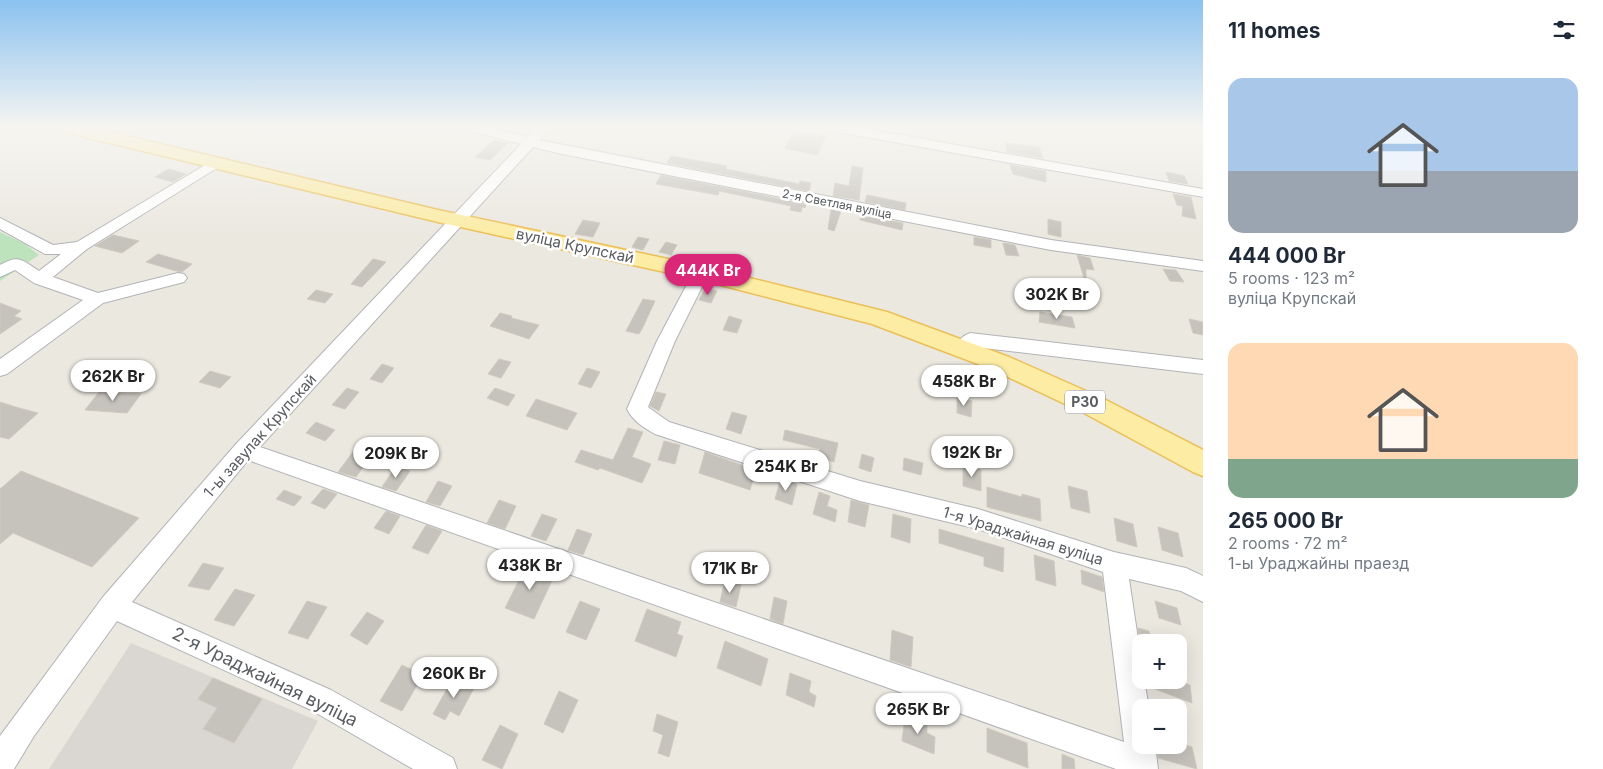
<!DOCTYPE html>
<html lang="en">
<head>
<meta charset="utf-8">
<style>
  :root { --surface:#fff; --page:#f2f2f3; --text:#1f2937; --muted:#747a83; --accent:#db2777 }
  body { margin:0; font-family:Inter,sans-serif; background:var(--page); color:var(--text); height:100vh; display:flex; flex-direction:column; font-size:19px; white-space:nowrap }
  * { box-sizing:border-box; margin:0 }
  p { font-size:16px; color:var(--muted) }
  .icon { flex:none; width:28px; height:28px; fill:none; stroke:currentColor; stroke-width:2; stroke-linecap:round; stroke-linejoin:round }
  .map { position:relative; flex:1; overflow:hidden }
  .drawer { display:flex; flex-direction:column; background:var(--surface); width:400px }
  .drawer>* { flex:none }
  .controls { position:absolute; left:1132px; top:634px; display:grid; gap:10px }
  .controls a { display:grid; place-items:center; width:55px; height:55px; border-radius:10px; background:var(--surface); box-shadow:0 5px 20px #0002; font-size:25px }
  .price { position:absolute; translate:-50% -42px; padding:0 11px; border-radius:18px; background:#fff; color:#222; font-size:16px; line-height:32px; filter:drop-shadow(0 1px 2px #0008) }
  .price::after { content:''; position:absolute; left:50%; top:30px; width:15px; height:11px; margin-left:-8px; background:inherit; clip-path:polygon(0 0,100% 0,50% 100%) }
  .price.current { background:var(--accent); color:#fff }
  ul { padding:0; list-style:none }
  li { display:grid; align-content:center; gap:10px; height:265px; padding:0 25px }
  li span { display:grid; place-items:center; height:155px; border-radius:15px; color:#555 }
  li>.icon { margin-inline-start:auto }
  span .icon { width:90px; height:90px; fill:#fffc; stroke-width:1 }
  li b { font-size:21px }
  h2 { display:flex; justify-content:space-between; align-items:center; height:60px; padding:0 25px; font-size:21px }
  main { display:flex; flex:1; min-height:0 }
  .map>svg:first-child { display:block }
  .industrial { fill:#dad7d2 }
  .green { fill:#bde3bc }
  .building { fill:#c6c3bd; stroke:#d0cabe }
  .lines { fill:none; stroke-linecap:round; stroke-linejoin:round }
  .minor-casing { stroke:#b1b3b7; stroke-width:2 }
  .major-casing { stroke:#ecbf58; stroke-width:3 }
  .minor { fill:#fff; fill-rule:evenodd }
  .major { fill:#fceca4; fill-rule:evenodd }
  .labels { text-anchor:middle; stroke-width:5; stroke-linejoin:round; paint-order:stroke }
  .far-street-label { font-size:12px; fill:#595c60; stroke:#fff }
  .shield { fill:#fff; stroke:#8b8d90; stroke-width:1 }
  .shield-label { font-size:14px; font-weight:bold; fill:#595c60 }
  .street-label { font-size:15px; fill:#595c60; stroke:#fff }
  .near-street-label { font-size:18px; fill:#595c60; stroke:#fff }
</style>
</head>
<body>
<main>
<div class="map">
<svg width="1203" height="769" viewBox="0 0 1203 769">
  <rect width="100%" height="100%" fill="#ebe8e0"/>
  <path class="industrial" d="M131 643 318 721 292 769H49Z"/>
  <path class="green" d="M0 232 25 244 39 255 0 281Z"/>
  <path class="building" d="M794 132 826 136 817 155 785 148Z
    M494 140 508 143 490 160 475 157Z
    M1005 143 1039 147 1043 158 1007 152Z
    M671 156 727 166 726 169 799 184 800 181 811 183 809 191 667 163Z
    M1010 165 1046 171V182L1013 174Z
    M852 166 863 168 859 200 833 196 835 183 849 186Z
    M169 169 186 174 173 182 155 177Z
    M1166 172 1184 176 1188 184 1169 181Z
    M661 175 806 204 805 208 802 207 801 212 790 210 791 206 719 191 718 195 656 184Z
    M1173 194 1191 197 1196 219 1182 216 1183 206 1177 205Z
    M867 195 906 203 905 210 865 202Z
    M831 209 841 211 834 231 828 229Z
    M861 215 903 223 902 230 860 220Z
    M1048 219 1061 222V237L1048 234Z
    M583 220 600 223 593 237 575 234Z
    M113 235 139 241 122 253 95 246Z
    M638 237 649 239 643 250 632 247Z
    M974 237 991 240V248L974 245Z
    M666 242 677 245 671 255 659 252Z
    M1003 243 1015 245 1019 256 1006 255Z
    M158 254 192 264 182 272 176 271 146 262Z
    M1077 255 1090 258 1094 270 1086 269V278H1084Z
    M373 259 386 262 362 287 351 284Z
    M1163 269 1176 270 1184 282 1170 281Z
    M705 288 717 291 711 303 699 300Z
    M316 290 333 294 325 303 307 299Z
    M643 299 655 301 643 327 639 334 626 331Z
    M0 303 21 311 14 316 22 319 0 334Z
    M1040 312 1072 317 1075 328 1039 322Z
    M500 313 512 316 511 318 539 325 529 339 490 326Z
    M729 316 742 320 737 333 723 330Z
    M1189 319 1203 322V335L1193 333Z
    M499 359 511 362 501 378 488 374Z
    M382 364 394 368 382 383 370 379Z
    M587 368 600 372 591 388 578 384Z
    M210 371 231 377 220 388 199 382Z
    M347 388 359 392 345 409 332 405Z
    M495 388 515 395 508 406 487 398Z
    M99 392 141 394 127 413 85 410Z
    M656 392 666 394 659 411 650 406Z
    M957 397 972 401 971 417 957 413Z
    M536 399 577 413 567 430 526 416Z
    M0 402 19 408 38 413 9 439 0 437Z
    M732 412 747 416 741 434 726 429Z
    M316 422 335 430 325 441 306 433Z
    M628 428 643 432 632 457 651 464 642 483 600 468 598 470 575 462 581 450 613 460Z
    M785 430 838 443 834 462 818 457 820 449 783 440Z
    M664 441 680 445 675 464 658 460Z
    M355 449 372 455 356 477 338 472Z
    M705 452 756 470 750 490 699 473Z
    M862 454 874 458 871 472 859 468Z
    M904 458 923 463 921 475 903 470Z
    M396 466 410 471 396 491 382 487Z
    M963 466 981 470V491L963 486Z
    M21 471 139 518 92 567 13 533 0 544V489Z
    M781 478 797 484 792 505 775 499Z
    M438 481 452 486 440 506 426 502Z
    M1068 486 1087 491 1090 513 1071 508Z
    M987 487 1022 497V494L1040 499 1041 521 987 507Z
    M323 489 337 494 325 509 311 503Z
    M284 490 302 497 294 506 276 499Z
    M819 492 830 496 827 506 837 510 835 522 813 514Z
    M499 500 516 506 505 529 487 523Z
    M851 500 869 505 865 527 848 522Z
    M386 511 400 516 389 534 374 528Z
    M542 514 557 519 546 541 531 536Z
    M893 514 911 519 910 543 891 537Z
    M1114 518 1133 524 1137 547 1117 541Z
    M426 525 442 531 428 554 412 548Z
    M1158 527 1178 533 1183 557 1162 550Z
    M577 529 592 534 583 555 568 550Z
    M939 529 1004 548 1003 572 984 566V557L939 543Z
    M1034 555 1054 561 1056 586 1036 580Z
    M203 563 224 568 209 590 188 586Z
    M527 564 555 574 534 619 505 608Z
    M1081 570 1102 577 1104 592 1082 584Z
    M725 580 741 585 736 607 720 602Z
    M235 589 255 595 234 626 214 620Z
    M774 597 787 601 783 624 770 619Z
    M307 601 327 607 308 639 288 633Z
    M580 601 600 609 586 640 566 632Z
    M1155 601 1177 608 1181 625 1159 618Z
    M647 609 681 622 677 634 683 636 676 657 635 641Z
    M367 612 384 621 367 645 350 635Z
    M1138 628 1149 631 1151 642H1140Z
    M892 630 913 637 911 667 890 660Z
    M725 641 768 659 761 686 717 668Z
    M402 665 423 675 402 711 380 701Z
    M790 673 811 681 809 692 816 696 814 707 786 695Z
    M213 678 262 699 234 743 203 729 217 708 198 699Z
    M453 678 474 688 459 716 450 711 445 720 433 714Z
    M1146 680H1177L1190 685 1192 703 1147 686Z
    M559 691 578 700 563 733 544 724Z
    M657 714 678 722 669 757 658 753 663 735 653 731Z
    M905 716 927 725V733L935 737 934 754 902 741Z
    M500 725 518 734 502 769 482 760Z
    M987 728 1027 743 1028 768 987 752Z
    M1179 743 1192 747 1197 769 1158 758 1157 745H1179Z
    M1062 754 1074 759 1075 769H1062Z"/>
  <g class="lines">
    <g class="minor-casing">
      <path id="minor" d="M469 128H492L527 137 535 128H549L539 140 1051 240 1203 261V271L1051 250 562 154 533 147 260 447 1124 742 1103 572 978 529 860 501 655 434C643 427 633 421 627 409L657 341 693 273 695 269 701 268 707 269 709 273 675 341 648 407 669 422 860 481 978 509 1114 552 1186 568 1203 576V602L1181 591 1129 579 1141 659V680H1144L1149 708H1141V745H1155L1158 769H1116L248 460 132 602 331 690 453 758 457 769H413L311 710 117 621 34 736 14 769H0V736L103 597 236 444 521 144 470 131Z
        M831 128H862L1203 189V197L837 132Z
        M215 159 222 163 220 166 87 249 53 277 98 293 178 273 184 274 187 278 184 282 103 303 7 374 0 376V359L83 300 34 283 15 270 0 277V265C19 254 22 260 39 271L61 254H45L0 229V218L53 245 77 242Z
        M970 333 1203 360V374L975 347C969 355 965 356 956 354L953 349C958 341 962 336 970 333Z"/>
    </g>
    <g class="major-casing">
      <path id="major" d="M62 128H93L438 210 701 266 887 312 1009 357 1104 399 1203 450V476L1193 472 1084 413 991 369 872 324 701 280 438 222 64 132Z"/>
    </g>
    <use href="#minor" class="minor"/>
    <use href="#major" class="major"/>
  </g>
  <linearGradient id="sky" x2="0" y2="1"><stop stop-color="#8bc2f0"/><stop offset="0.54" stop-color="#f6f5f1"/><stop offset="1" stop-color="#f6f5f1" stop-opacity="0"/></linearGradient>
  <rect width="1203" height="236" fill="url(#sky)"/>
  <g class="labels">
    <g class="far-street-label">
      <text transform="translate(837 204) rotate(11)" y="4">2-я Светлая вуліца</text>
    </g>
    <rect class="shield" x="1065" y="390.5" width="40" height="23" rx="4"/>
    <g class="shield-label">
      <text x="1085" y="407">Р30</text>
    </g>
    <g class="street-label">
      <text transform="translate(575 246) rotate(12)" y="5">вуліца Крупскай</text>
      <text transform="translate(260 436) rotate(-48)" y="5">1-ы завулак Крупскай</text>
      <text transform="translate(1023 536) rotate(17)" y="5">1-я Ураджайная вуліца</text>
    </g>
    <g class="near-street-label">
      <text transform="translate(265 677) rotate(26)" y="6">2-я Ураджайная вуліца</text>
    </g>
  </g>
</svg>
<div class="controls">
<a>+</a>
<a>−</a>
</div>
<b class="price current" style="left:708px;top:296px">444K Br</b>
<b class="price" style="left:1057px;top:320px">302K Br</b>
<b class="price" style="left:113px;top:402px">262K Br</b>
<b class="price" style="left:964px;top:407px">458K Br</b>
<b class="price" style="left:972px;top:478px">192K Br</b>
<b class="price" style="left:396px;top:479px">209K Br</b>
<b class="price" style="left:786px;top:492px">254K Br</b>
<b class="price" style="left:530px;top:591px">438K Br</b>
<b class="price" style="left:730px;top:594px">171K Br</b>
<b class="price" style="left:454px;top:699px">260K Br</b>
<b class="price" style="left:918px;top:735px">265K Br</b>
</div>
<section class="drawer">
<h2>11 homes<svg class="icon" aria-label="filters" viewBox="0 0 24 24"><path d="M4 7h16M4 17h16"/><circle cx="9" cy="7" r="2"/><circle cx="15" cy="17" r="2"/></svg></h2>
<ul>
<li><span style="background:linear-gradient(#a9c7e8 60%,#9aa5b1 0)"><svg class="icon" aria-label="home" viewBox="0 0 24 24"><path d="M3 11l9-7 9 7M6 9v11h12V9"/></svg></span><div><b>444 000 Br</b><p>5 rooms · 123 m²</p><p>вуліца Крупскай</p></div></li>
<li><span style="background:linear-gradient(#ffd9b3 75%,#7fa58c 0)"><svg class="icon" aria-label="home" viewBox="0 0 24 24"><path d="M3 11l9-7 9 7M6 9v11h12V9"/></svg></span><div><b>265 000 Br</b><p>2 rooms · 72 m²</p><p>1-ы Ураджайны праезд</p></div></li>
</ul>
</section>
</main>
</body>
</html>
